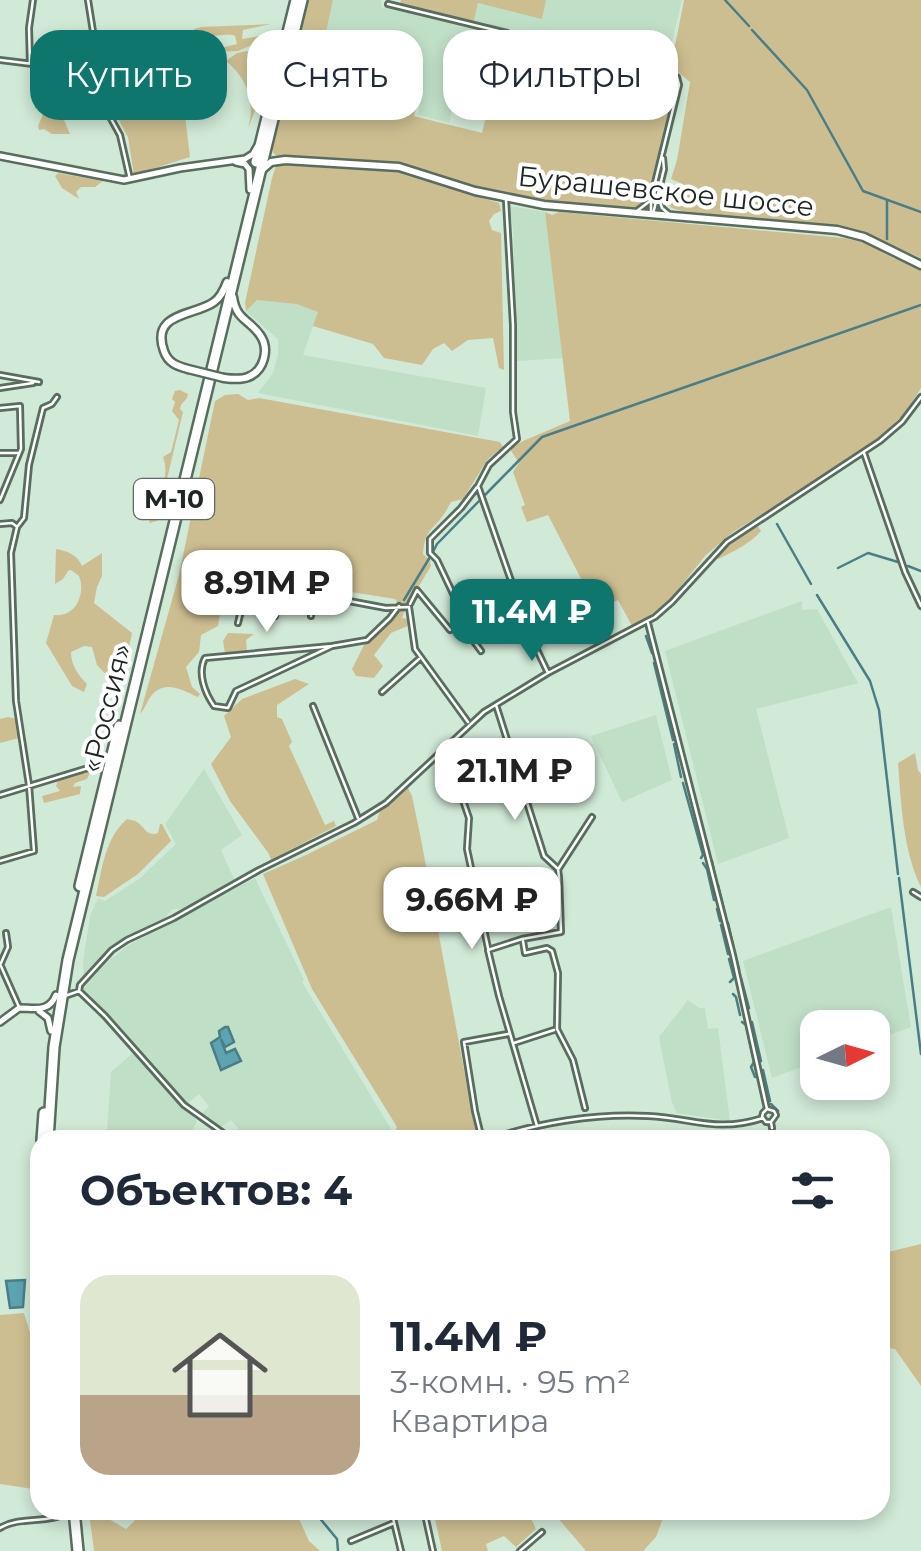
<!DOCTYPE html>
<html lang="ru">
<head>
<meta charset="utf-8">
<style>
  :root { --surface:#fff; --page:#f2f2f3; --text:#1f2937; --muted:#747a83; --line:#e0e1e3; --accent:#0f766e }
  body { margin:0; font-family:Montserrat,sans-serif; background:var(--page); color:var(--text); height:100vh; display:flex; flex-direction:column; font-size:38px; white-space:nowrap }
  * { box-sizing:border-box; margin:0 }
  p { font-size:32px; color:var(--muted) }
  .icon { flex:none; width:55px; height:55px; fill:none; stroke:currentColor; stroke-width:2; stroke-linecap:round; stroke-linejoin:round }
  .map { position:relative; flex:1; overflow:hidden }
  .panel { position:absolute; left:30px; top:1130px; width:860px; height:390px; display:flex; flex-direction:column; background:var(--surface); border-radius:30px; box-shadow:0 5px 15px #0003 }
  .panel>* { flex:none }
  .top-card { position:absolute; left:30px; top:30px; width:862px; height:90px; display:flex; gap:20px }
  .needle { width:65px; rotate:85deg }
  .tools { position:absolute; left:800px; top:1010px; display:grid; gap:20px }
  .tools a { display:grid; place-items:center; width:90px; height:90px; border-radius:20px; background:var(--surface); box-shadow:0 5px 15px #0003; font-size:50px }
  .price { position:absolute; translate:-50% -85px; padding:0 22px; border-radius:20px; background:#fff; color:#222; font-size:32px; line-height:65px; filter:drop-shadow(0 2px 5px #0008) }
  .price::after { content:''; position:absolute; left:50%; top:60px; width:30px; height:22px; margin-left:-15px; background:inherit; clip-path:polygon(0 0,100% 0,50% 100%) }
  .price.selected { background:var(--accent); color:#fff }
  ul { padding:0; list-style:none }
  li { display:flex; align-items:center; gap:30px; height:250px; padding:0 50px }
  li+li { border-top:2px solid var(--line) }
  li span { display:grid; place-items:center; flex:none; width:280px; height:200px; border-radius:30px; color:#555 }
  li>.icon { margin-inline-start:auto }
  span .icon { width:120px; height:120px; fill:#fffc; stroke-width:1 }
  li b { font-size:42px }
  h2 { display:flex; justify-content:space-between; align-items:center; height:120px; padding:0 50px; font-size:42px }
  .tag { padding:0 35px; border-radius:30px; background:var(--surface); box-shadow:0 5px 15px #0003; font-size:35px; line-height:90px }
  .tag.selected { background:var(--accent); color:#fff }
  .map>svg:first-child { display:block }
  .built { fill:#c0dfc7 }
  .green { fill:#cdbe91 }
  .water { fill:#5da3b2; stroke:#4a7e86; stroke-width:2.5 }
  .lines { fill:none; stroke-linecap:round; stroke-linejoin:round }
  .stream { stroke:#4a7e86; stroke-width:2.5 }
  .street-casing { stroke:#586d5e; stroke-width:8 }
  .secondary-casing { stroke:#586d5e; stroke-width:10 }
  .primary-casing { stroke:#586d5e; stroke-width:11 }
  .highway-casing { stroke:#586d5e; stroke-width:14 }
  .street { stroke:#fff; stroke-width:2.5 }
  .secondary { stroke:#fff; stroke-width:5 }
  .primary { stroke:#fff; stroke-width:6 }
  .highway { stroke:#fff; stroke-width:9 }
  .primary-bridge-casing { stroke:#586d5e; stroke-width:11; stroke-linecap:butt }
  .primary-bridge { stroke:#fff; stroke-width:6 }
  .labels { text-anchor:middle; stroke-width:8; stroke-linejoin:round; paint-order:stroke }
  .shield { fill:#fff; stroke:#616763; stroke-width:2.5 }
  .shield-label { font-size:25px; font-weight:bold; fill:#1d2620 }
  .street-label { font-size:28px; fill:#1d2620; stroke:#fff }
</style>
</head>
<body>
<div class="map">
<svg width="921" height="1551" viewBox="0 0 921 1551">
  <rect width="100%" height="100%" fill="#d1e9d7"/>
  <path class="built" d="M333 0H381L382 7 504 35 491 89 459 82 449 123 418 115 421 100 378 89 360 95 315 84Z
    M546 0H682L671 46 667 49 663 65 474 21 478 3 541 18Z
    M510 206 545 212 564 358 517 361 513 230Z
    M257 300 296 304 318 312 303 355 486 388 478 436 258 393 273 373 278 355V339L246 311Z
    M802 601V610L817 609 858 683 756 709 789 838 718 864 665 651Z
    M656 715 672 780 622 802 591 736Z
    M204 769 242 835 221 850 235 881 183 909H173L159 924 127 940 113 951 84 982 83 962 90 916 98 898 105 901 139 879 176 844 165 824Z
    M255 878 304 980 302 982 394 1134 383 1140H237L231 1135 238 1128 231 1120 221 1127 202 1114 209 1106 199 1094 186 1105 129 1039 82 990 107 962 129 945Z
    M891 907 911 1027 873 1041 872 1028H818L817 1061 772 1078 743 961Z
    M688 1000 699 1008H705L708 1029 718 1028 730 1121 677 1113 672 1102 659 1037Z
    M133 1053 178 1103 197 1121 187 1140H64V1130L107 1132 111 1072Z"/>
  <path class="green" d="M307 0H333L315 84 359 95 362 88 378 89 418 99 414 116 482 133 501 55 515 59 519 49 526 50 528 45 673 79 676 82V88L649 197 645 203 636 209 538 201 476 188 398 163 279 157 273 153 272 139Z
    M401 0H546L542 19 478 3 474 21 400 4Z
    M684 0H921V258L856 230 682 211 672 208 665 202 671 192H680L686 196 688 192 685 185 671 179 677 160 690 82 671 66Z
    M271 24 243 30 242 39 260 36 259 42 238 51 219 52 221 48 237 44 235 36C227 33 218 37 210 35L205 46 198 48 194 55 188 42 194 29 201 27Z
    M247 51C268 73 259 103 248 128 256 103 247 78 226 61L237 53Z
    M163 65 169 67C151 83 132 97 107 100L108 96C123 90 148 81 156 67Z
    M57 88 63 92 59 108 70 134H52L44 129 39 130 38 126 52 94Z
    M183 99 190 157 134 175 128 137 114 111Z
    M286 164 398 171 499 203 501 211 494 214 489 221 492 230 501 233 504 370 499 368 493 338 468 340 452 351 444 343 433 349 422 365 384 358 373 344 313 326 318 312 296 304 257 300 246 311 245 303 272 178 276 166Z
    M58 173 103 181 95 187H81L76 192 79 199 62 188 55 176Z
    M545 212 552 215 559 212 844 238 867 243 895 259 898 258 921 269V388L905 413 881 436 812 483 733 532 705 556 669 601 637 625 632 626 618 600 600 608 590 596 548 515 527 522 521 507 525 505 513 472 519 463 510 449 523 441 570 421Z
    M180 390 188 394 187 398 181 405 180 409 183 412 157 521 149 523C153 502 172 480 163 457L171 452 179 420 172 411 175 402 172 399 175 391Z
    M238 394 248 400 259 398 500 442 503 447 488 459 463 499 451 502C448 507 446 512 442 517 430 532 425 531 423 554L430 560 431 566 408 604 397 602 395 599 226 572 218 626 201 635 199 652 186 667 192 687 200 694 198 697C181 689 162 678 149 699 146 704 144 710 140 714L179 575 215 401 225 395Z
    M757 525 761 531C751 543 733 552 718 559L715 557 731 541Z
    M56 549C67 551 78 555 82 566L102 553V576L97 587 94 603 132 633 111 731 106 728 112 704 114 683 97 665 92 647 84 646 71 652C71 665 78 675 87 684L84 692 72 686 46 643 54 615C76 618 86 593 79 576L71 570 68 571 63 579 55 584Z
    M400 607 405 610 402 618 408 619 410 625 391 633 374 655 383 666 374 678 356 676 352 669 365 643 376 636Z
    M228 633 254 634 246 640 247 651 225 653 223 641Z
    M295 679 309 684 277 705V717L282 719 292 742 289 746 325 825 334 821 336 826 271 860 269 854 230 801 211 764 231 737 224 716 242 699Z
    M8 717 16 719 19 738 0 743V719Z
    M915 753 918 770 921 774V887C903 850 901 803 898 763Z
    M91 770 87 779 75 783 73 787 81 786 80 794 44 803 42 796 60 791 56 786 58 780Z
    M407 786 412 796 420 834 476 1134 460 1140H383L394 1134 397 1127 312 989 263 874 306 855 377 820 380 810Z
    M127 819C130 820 134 820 137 822 145 827 146 837 158 833L160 824H162L171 841 138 874 104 897 96 896C102 869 105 838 127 819Z
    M630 1130 665 1133 701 1140H578L575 1138 587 1132Z
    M921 1244V1386L895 1349 880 1347V1254Z
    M24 1313 40 1366V1490L0 1484V1315Z
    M146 1510H295L309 1541 320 1551H94L89 1513 102 1515 126 1529Z
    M433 1510H527L536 1529 516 1547 504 1536 486 1544 488 1551H442Z
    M551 1510H666L656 1537 643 1551H586Z"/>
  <path class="water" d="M225 1027H228L234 1042 225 1047 221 1039 226 1053 235 1049 241 1061 221 1070 211 1043 220 1037 219 1031Z
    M25 1280 23 1307 10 1308 6 1281Z"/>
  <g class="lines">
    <path class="stream" d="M725 0 749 26
      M752 30 807 90 863 191 921 212
      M887 239V201
      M485 495 542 437 921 305
      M777 524 811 584
      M908 566 921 571
      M838 568 868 553 898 562
      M449 582 433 552 437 544 481 499
      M817 595 870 681 879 710 898 874
      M404 600 430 557
      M646 636 652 653
      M654 663 673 740
      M674 744 681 777
      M683 783 703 855 701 858
      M712 861 715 876
      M703 863 707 869 714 900
      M899 878 921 1054
      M718 885 725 914
      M717 909 720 921
      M728 923 733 945
      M721 925 728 954
      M735 955 739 969
      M729 959 734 978 730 982
      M741 978 749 1008
      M733 994 736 997 740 1015
      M742 1022 746 1025 754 1062 751 1067 755 1077
      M752 1022 761 1061
      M763 1070 770 1101
      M771 1104 778 1111
      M38 1310H40
      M313 1510 337 1539 338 1551"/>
    <g class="street-casing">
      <path id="street" d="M88 0 95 44 88 65V75
        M388 4 589 53 677 77 679 85 651 199V213
        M0 60 65 68 88 77 120 135 130 179
        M30 63 29 28 33 0
        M658 196 662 208 669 214
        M506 200 513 325V412L517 439 489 465 478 486 530 635 548 673
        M637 211 650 201
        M653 214 664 169 663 158
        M0 375 39 382
        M0 388 33 383
        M0 408 20 406 21 449 0 500
        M0 453H19
        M864 453 905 572 921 606
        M0 524 12 523 16 526
        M410 604 417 590 450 630 465 619 437 560 430 553V539L461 508 477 487
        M275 616 281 590
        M311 616 315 596
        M238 623 248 582 386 608 409 607 415 649 468 722
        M648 623 733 955 767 1109
        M461 624 481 651
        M332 646 205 658C197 673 205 693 214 706L228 708 236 691 332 646 367 640 390 618 399 606
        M382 692 419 659
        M496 705 544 856 558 869 559 877 561 932 522 939 488 950 499 996 537 1126
        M313 706 358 818
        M445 748 469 818 467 849 488 948
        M0 795 98 765 107 760
        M0 861 34 851 29 785 16 701 11 553 17 527 24 518 29 465 43 408 52 404 57 397
        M559 868 592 817
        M913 892 921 897
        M523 941 525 953 547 948 552 951 558 973 557 1029 573 1060 585 1108
        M1 963 8 947 6 933
        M0 964 19 1007
        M79 991 80 985 112 950 127 940 174 918 259 870 354 823 386 803 484 712 548 673 655 617 672 602 727 542 880 441 902 422 921 397
        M65 996 79 991 105 1016 184 1105 233 1140
        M514 1043 554 1030
        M771 1122H766L762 1117 763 1113 767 1109 774 1111 776 1115 771 1122 772 1128
        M482 1140 475 1111 464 1042 508 1034
        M487 1140C537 1123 595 1113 648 1116 693 1118 716 1133 763 1118
        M597 1140 601 1137
        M391 1510 401 1551
        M424 1510 433 1551
        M0 1528C21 1515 51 1525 69 1511
        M351 1541 394 1523
        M520 1551 542 1532"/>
    </g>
    <g class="secondary-casing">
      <path id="secondary" d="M0 156 124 180 180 168 245 159 253 154 257 147
        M236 162 245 164 249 169 250 190
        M39 1011 48 1018 51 1031
        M0 1022 19 1008C35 1008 49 1013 56 995"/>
    </g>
    <g class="primary-casing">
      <path id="primary" d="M263 169 271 162 285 160 399 167 475 191 544 205 837 230 864 237 921 265
        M188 369C177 366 168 363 164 351 150 312 195 316 214 302 221 297 224 290 227 282
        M224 378C232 379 241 380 248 377 264 371 270 349 260 335 249 319 236 320 233 297"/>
    </g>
    <g class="highway-casing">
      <path id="highway" d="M256 162 296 0
        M80 886 119 726
        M42 1140 44 1113
        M48 1140 54 1047 68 960 302 0
        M40 1169 38 1211 40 1259
        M74 1510 78 1551"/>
    </g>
    <use href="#street" class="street"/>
    <use href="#secondary" class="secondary"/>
    <use href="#primary" class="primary"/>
    <use href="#highway" class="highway"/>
    <g class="primary-bridge-casing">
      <path id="primary-bridge" d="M188 369 224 378"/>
    </g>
    <use href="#primary-bridge" class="primary-bridge"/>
  </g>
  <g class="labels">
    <rect class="shield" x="134" y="479" width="80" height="40" rx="8"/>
    <g class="shield-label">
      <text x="174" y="508">М-10</text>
    </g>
    <g class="street-label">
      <text transform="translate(666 191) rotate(6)" y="10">Бурашевское шоссе</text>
      <text transform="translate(106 708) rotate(-76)" y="10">«Россия»</text>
    </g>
  </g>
</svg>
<div class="tools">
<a><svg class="needle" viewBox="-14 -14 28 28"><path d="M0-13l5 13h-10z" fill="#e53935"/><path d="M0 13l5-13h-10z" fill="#747a83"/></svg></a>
</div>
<b class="price" style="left:267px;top:635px">8.91M ₽</b>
<b class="price selected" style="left:532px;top:664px">11.4M ₽</b>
<b class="price" style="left:515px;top:823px">21.1M ₽</b>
<b class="price" style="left:472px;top:952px">9.66M ₽</b>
<div class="top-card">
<a class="tag selected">Купить</a>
<a class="tag">Снять</a>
<a class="tag">Фильтры</a>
</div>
<section class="panel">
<h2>Объектов: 4<svg class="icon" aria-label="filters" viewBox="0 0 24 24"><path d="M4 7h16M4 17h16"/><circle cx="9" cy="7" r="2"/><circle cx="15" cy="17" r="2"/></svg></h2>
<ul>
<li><span style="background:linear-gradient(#dfe7d0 60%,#b9a48a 0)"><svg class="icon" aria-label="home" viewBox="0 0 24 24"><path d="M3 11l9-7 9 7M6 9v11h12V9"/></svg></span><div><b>11.4M ₽</b><p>3-комн. · 95 m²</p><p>Квартира</p></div></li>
</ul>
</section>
</div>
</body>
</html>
